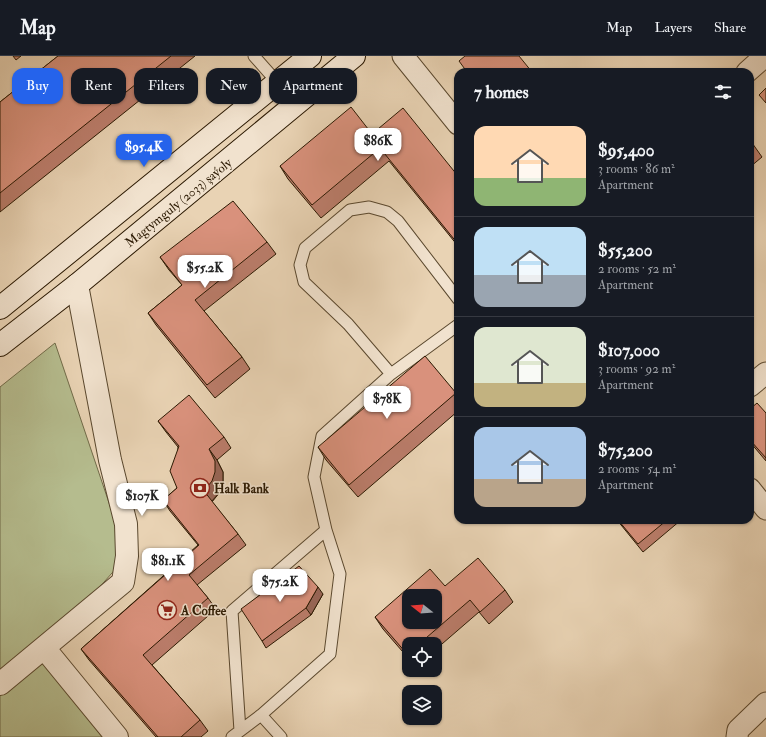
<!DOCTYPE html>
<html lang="en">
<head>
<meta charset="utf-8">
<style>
  :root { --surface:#171b24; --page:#20242c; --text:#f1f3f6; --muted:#9ea1a6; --line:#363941; --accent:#2563eb }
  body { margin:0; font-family:"IM FELL Double Pica",serif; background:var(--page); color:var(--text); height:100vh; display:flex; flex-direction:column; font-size:15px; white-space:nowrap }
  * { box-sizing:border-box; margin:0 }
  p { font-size:13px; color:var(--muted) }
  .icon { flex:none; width:22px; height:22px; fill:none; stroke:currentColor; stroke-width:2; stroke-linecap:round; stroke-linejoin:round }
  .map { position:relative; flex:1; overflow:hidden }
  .details { position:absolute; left:454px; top:12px; width:300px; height:456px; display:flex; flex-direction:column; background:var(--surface); border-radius:12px; box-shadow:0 1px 3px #0004 }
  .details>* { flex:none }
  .top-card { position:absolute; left:12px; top:12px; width:380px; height:36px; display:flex; gap:8px }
  .needle { width:26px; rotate:287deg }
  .buttons { position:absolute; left:402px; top:533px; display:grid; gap:8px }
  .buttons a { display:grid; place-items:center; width:40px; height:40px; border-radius:8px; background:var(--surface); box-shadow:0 1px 3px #0004; font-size:20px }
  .price { position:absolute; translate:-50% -34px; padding:0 9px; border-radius:8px; background:#fff; color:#222; font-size:13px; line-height:26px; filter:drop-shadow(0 1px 2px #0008) }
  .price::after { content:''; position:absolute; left:50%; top:24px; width:12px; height:9px; margin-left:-6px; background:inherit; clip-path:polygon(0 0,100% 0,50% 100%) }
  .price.active { background:var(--accent); color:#fff }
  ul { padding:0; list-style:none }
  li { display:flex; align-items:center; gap:12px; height:100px; padding:0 20px }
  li+li { border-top:1px solid var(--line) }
  li span { display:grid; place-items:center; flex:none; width:112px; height:80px; border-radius:12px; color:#555 }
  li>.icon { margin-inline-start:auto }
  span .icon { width:48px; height:48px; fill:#fffc; stroke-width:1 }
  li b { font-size:17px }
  h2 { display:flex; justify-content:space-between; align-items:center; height:48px; padding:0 20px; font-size:17px }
  .pill { padding:0 14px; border-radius:12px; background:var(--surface); box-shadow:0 1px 3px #0004; font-size:14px; line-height:36px }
  .pill.active { background:var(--accent); color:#fff }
  header { display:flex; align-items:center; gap:24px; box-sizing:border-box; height:56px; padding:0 20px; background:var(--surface); border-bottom:1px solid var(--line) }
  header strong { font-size:19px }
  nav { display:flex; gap:22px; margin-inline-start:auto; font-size:14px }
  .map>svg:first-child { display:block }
  .green { fill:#b5bc8e; stroke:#706a48 }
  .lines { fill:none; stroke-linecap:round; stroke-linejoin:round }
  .service-casing { stroke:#5a482e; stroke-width:13 }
  .minor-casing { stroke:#5a482e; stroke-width:23 }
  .tertiary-casing { stroke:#5a482e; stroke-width:24 }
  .secondary-casing { stroke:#2b1902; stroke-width:24 }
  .service { stroke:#f1e2ce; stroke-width:11 }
  .minor { stroke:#f1e2ce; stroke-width:21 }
  .tertiary { stroke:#f1e2ce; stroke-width:22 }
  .secondary { stroke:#f1e2ce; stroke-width:22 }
  .wall { fill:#bb7d6b; stroke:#2b1902 }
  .shaded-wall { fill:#986657; stroke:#2b1902 }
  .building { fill:#d9917c; stroke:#2b1902; fill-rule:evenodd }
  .labels { text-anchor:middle; stroke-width:3; stroke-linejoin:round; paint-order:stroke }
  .street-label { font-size:13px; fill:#2b1902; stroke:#f1e2ce }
  .poi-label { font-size:13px; font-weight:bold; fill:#2b1902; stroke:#f1e2ce; text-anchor:start }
</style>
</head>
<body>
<header>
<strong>Map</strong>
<nav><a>Map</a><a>Layers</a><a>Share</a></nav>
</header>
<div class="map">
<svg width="766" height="681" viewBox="0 0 766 681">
  <rect width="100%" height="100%" fill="#e9d3b4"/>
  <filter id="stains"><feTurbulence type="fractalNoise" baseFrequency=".005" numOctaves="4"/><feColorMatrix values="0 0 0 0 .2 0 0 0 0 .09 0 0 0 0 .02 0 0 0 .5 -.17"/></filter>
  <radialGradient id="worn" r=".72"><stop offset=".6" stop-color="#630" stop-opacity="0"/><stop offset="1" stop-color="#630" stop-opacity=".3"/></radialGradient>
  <path class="green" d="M55 287 127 500 45 593 111 681H0V331Z"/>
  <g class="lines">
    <g class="service-casing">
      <path id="service" d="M254 0 277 26
        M391 318 348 268 304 226 300 209 305 192 350 154 369 151 387 156 398 165 458 243
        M261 659 330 598 340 518 326 474 314 421 322 380 391 318 458 269
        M240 675 232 555 326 474
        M232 681 261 659 281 681"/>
    </g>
    <g class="minor-casing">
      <path id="minor" d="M403 0 458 68
        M747 16 765 0
        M750 330 766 317
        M750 433 766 453
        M737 681 738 674 766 647"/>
    </g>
    <g class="tertiary-casing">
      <path id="tertiary" d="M45 593 117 681
        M0 628 123 526 127 500 126 468 110 404 77 229"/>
    </g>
    <g class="secondary-casing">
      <path id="secondary" d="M0 252 310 0
        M0 289 77 229 354 0"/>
    </g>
    <use href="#service" class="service"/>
    <use href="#minor" class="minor"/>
    <use href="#tertiary" class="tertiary"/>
    <use href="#secondary" class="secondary"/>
  </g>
  <path class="wall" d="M13 0H21L16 4Z
    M58 0H195L0 156V46Z
    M372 78 458 120V190L389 105 321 162 288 123 280 110Z
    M750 84 762 101 750 111Z
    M267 186 276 198 204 255 242 301 250 313 215 342 156 269 148 257 182 229 169 214 160 201Z
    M456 337 458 339V355L358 441 326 404 318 391Z
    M750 353 766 357V405L750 386Z
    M158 365 224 381 231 392 217 404 223 416V427L220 436 212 446 238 478 246 489 197 529 208 542 216 553 152 609 200 664 208 675 201 681H156L89 604 81 593 198 489 170 455 163 444 177 432 178 391 166 376Z
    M617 464H681L643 496Z
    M445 530 505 534 513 546 489 568 479 556 435 594V588H409V603L383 573 375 561Z
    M323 538 311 559 266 592 262 585Z"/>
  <path class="shaded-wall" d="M209 393 217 404 223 416V427L220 436 211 446 204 435Z
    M318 531 323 538 311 559 306 552Z"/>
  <path class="building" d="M58 0H171L0 137V46Z
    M465 0H519L532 16H467L459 5Z
    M766 32V47L759 39Z
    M351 51 372 78 403 52 458 120V188L380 92 312 149 280 110Z
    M750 84 753 89 750 92Z
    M233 145 267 186 195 244 242 301 207 329 148 257 182 229 160 201Z
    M425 300 456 337 349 429 318 391Z
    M189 339 224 381 209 393 215 405V416L212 425 204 435 238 478 189 519 208 542 143 599 200 664 181 681H158L81 593 199 489 163 444 177 432 170 415 179 390 158 365Z
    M757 347 766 357V402L750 384V353Z
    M618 464H667L638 488Z
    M478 502 505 534 480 556 470 544 419 588H409V597L407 598 375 561 430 513 445 530ZM409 540H435V566H409Z
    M299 510 318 531 306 552 262 585 241 553Z"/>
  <defs>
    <g id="bank-ring" transform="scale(1)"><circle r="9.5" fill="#f1e2ce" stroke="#8f2418" stroke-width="1.5"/><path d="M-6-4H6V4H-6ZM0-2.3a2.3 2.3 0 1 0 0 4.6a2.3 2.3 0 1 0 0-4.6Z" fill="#8f2418"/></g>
    <g id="supermarket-ring" transform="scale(1)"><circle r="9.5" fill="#f1e2ce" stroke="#8f2418" stroke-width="1.5"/><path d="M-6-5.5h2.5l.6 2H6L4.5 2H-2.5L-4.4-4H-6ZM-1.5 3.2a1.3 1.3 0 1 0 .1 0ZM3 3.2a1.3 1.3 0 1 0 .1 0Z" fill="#8f2418"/></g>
  </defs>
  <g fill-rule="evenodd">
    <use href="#bank-ring" x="200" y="432"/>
    <use href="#supermarket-ring" x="167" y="554"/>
  </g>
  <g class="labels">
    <g class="street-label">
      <text transform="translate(178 146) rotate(-39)" y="5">Magtymguly (2033) şaýoly</text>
    </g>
    <g class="poi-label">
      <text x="214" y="437">Halk Bank</text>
      <text x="181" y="559">A Coffee</text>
    </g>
  </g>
  <rect width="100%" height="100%" filter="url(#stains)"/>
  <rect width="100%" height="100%" fill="url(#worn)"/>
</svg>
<div class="buttons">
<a><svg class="needle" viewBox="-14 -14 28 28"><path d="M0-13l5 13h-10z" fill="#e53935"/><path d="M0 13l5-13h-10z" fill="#9ea1a6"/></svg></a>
<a><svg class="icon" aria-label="locate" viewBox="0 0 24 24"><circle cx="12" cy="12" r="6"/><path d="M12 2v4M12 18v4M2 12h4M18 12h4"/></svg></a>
<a><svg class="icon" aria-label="layers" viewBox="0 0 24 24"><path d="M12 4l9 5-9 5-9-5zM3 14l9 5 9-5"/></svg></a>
</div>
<b class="price" style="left:378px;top:106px">$86K</b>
<b class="price active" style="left:144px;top:112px">$95.4K</b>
<b class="price" style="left:205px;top:233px">$55.2K</b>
<b class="price" style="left:387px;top:364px">$78K</b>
<b class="price" style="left:142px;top:461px">$107K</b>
<b class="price" style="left:168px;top:526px">$81.1K</b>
<b class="price" style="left:280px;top:547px">$75.2K</b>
<div class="top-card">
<a class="pill active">Buy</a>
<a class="pill">Rent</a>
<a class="pill">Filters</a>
<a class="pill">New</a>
<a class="pill">Apartment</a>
</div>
<section class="details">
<h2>7 homes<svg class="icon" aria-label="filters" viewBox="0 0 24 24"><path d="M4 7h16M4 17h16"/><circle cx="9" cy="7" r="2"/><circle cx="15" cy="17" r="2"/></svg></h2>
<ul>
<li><span style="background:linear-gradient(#ffd9b3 65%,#8fb573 0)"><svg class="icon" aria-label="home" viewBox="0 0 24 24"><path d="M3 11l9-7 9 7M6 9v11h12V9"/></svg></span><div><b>$95,400</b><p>3 rooms · 86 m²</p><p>Apartment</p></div></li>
<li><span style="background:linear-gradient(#bfe0f5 60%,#9aa5b1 0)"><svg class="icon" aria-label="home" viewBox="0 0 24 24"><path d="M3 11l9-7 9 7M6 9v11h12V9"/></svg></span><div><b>$55,200</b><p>2 rooms · 52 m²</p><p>Apartment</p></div></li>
<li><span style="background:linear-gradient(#dfe7d0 70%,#c2b280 0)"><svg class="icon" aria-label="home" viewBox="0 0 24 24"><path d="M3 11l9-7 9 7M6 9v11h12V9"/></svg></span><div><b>$107,000</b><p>3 rooms · 92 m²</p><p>Apartment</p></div></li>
<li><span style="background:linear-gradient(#a9c7e8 65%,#b9a48a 0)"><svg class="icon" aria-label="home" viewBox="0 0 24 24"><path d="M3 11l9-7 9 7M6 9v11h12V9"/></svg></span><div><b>$75,200</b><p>2 rooms · 54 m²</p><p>Apartment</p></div></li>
</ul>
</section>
</div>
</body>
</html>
